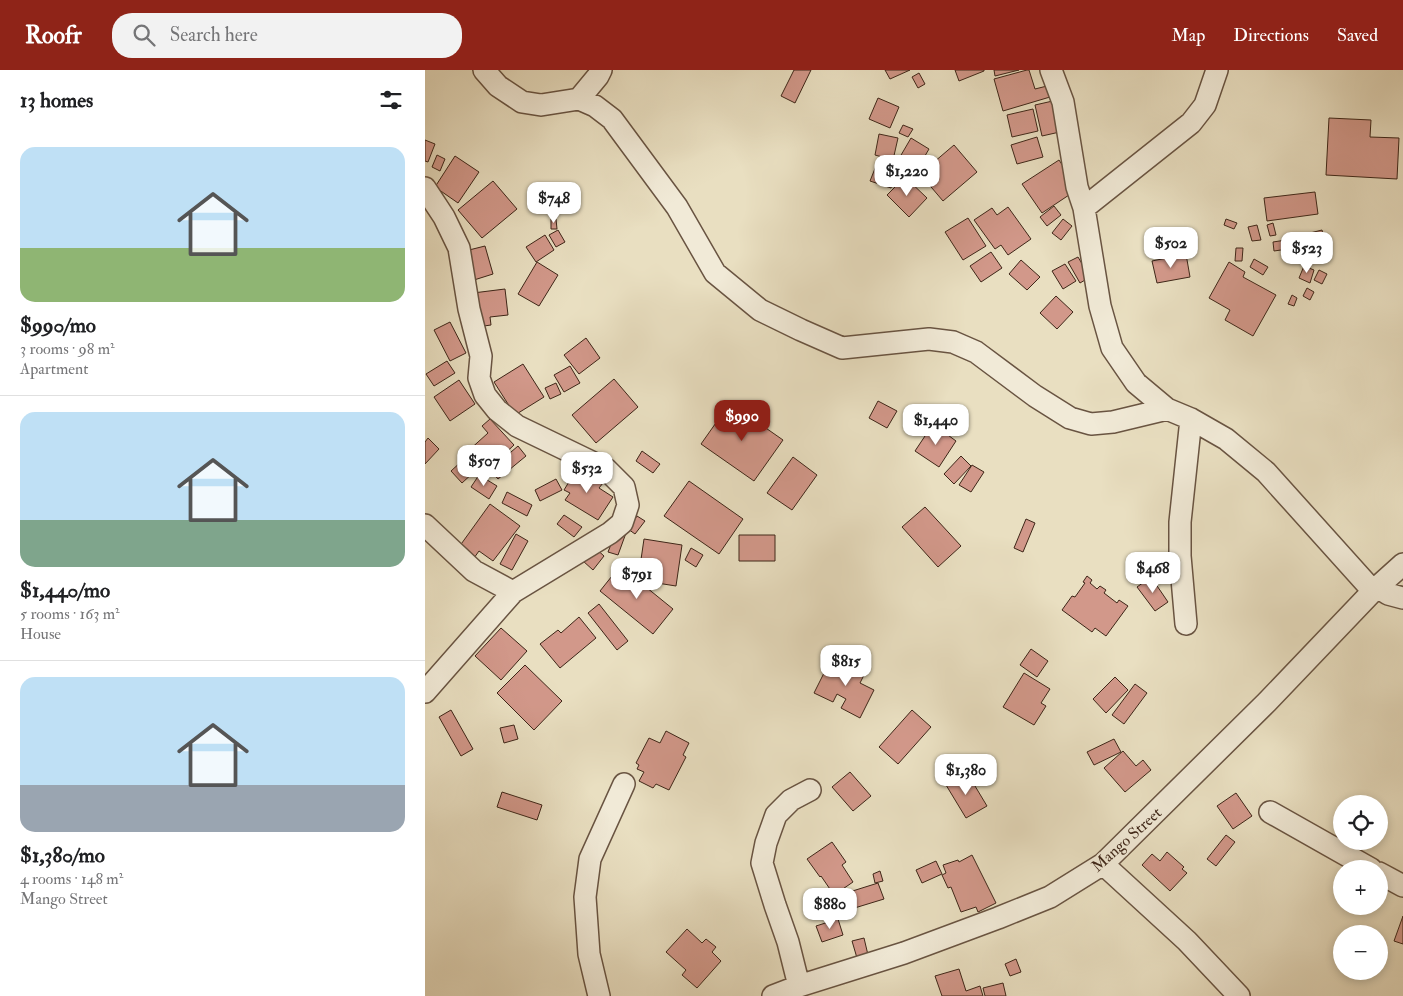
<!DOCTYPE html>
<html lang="en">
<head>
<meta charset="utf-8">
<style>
  :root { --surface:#fff; --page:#f2f2f2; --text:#202124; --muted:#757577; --line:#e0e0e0; --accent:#8f2418 }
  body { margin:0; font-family:"IM FELL Double Pica",serif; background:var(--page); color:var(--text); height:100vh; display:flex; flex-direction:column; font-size:19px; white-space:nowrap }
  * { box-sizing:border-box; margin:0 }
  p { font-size:16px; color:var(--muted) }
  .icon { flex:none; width:28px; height:28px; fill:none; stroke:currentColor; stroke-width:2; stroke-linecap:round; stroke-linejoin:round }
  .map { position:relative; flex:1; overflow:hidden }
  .sheet { display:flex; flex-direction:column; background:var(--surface); width:425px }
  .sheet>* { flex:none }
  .fabs { position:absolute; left:908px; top:725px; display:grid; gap:10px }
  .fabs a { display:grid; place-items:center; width:55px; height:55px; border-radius:50%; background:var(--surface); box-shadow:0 2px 8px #0003; font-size:25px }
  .price { position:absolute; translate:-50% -42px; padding:0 11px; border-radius:10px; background:#fff; color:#222; font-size:16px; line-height:32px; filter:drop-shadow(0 1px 2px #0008) }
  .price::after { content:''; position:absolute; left:50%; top:30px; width:15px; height:11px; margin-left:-8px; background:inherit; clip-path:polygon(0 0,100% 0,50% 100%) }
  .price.current { background:var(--accent); color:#fff }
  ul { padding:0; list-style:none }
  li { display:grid; align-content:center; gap:10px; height:265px; padding:0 20px }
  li+li { border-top:1px solid var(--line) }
  li span { display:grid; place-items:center; height:155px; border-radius:15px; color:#555 }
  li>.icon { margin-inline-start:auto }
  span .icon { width:90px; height:90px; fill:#fffc; stroke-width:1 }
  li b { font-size:21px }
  h2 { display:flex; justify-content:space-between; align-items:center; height:60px; padding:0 20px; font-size:21px }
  header { display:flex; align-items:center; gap:30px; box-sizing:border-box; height:70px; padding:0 25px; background:var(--accent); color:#fff }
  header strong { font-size:24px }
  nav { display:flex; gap:28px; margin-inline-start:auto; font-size:18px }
  .search { width:350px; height:45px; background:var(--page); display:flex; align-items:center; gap:12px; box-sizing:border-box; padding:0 18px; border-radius:20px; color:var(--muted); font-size:19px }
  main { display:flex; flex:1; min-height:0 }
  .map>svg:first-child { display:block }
  .building { fill:#d2988a; stroke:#3e2618 }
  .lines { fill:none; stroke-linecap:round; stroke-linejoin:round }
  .minor-casing { stroke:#695442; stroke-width:24 }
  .minor { stroke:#f1ead7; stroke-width:21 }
  .labels { text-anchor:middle; stroke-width:4; stroke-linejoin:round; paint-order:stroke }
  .street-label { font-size:16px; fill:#3e2618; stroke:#f1ead7 }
</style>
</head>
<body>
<header>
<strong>Roofr</strong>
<div class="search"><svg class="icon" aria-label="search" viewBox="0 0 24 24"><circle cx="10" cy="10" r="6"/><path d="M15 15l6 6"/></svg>Search here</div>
<nav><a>Map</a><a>Directions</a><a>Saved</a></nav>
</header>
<main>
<section class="sheet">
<h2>13 homes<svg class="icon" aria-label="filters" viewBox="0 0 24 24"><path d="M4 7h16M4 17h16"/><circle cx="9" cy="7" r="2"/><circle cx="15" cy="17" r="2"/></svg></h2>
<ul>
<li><span style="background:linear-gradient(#bfe0f5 65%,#8fb573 0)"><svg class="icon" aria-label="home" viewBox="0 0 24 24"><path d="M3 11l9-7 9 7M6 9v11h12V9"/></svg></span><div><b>$990/mo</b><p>3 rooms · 98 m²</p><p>Apartment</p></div></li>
<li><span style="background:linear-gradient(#bfe0f5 70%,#7fa58c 0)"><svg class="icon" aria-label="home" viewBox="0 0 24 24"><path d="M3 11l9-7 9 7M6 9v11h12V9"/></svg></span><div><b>$1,440/mo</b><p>5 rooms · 163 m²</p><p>House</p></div></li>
<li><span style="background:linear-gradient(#bfe0f5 70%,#9aa5b1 0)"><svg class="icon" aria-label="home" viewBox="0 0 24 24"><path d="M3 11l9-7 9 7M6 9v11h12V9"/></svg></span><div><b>$1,380/mo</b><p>4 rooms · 148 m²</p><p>Mango Street</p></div></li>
</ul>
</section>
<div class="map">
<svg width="978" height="926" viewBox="0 0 978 926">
  <rect width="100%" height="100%" fill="#e9dfc1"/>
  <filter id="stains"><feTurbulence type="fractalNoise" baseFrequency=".004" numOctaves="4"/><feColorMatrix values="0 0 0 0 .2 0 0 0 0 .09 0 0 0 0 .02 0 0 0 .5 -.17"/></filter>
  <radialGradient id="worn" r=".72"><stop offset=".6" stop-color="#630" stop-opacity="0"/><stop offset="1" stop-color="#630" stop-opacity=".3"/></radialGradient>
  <path class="building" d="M369 0H386L370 33 356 26Z
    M460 0H485L465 9Z
    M530 0H559V1L534 11Z
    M569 0H594L570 6Z
    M602 0H604L610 19 622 16 625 27 578 41 569 9Z
    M494 3 500 14 493 18 487 7Z
    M453 28 474 37 465 58 444 49Z
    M641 28 648 59 617 66 610 35Z
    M608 39 613 61 587 67 582 45Z
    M904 48 946 50 945 67 974 68 972 109 901 105Z
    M478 55 488 59 483 67 474 63Z
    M454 64 473 68 468 90 450 85Z
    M612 67 618 87 592 94 586 75Z
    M486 68 504 79 490 103 472 92Z
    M0 70 10 74 3 92 0 91Z
    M529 75 552 102 518 131 495 104Z
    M12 85 20 89 15 101 7 97Z
    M30 86 54 102 33 133 10 117Z
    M634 90 653 119 617 143 597 114Z
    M451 96 471 103 466 118 445 111Z
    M480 107 502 128 484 147 462 125Z
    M68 111 92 139 57 168 33 140Z
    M890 122 893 144 842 151 839 128Z
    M629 136 636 145 622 156 615 147Z
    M583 137 606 169 583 185 576 175 570 179 549 150 567 138 572 145Z
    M543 148 561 176 538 190 520 162Z
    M126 149H131L132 159H126Z
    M638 149 647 156 636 170 627 163Z
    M801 149 812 153 809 159 799 155Z
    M848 153 851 165 845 166 842 155Z
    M832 155 836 170 827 171 823 157Z
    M133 160 140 172 131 177 124 165Z
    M897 160 902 180 878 187 873 166Z
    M120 165 129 180 111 192 101 177Z
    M861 170 863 179 849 181 848 172Z
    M60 176 68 204 49 210 40 181Z
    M811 178H818L817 191H810Z
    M566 182 577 198 556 212 545 196Z
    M761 184 765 207 732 213 727 191Z
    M653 187 665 207 655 213 643 192Z
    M829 189 843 197 838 205 825 197Z
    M596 190 615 207 602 220 584 204Z
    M112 192 133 205 114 236 93 224Z
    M804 192 820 202 818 207 851 225 828 266 800 250 805 240 784 228Z
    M640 194 651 211 638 219 627 201Z
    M879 196 889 200 885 213 874 208Z
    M894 200 902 204 897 214 889 210Z
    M882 218 889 222 885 230 878 226Z
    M80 219 83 245 65 247 66 255 52 257 48 223Z
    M867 225 872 228 869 236 863 234Z
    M631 226 648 242 632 259 615 243Z
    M25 252 41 283 25 291 9 260Z
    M161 268 175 288 154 304 139 285Z
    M22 291 30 303 9 316 1 304Z
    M98 294 119 327 90 345 69 312Z
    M145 296 155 313 139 322 129 305Z
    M189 309 213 337 171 373 147 345Z
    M34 310 50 334 25 351 9 327Z
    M131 313 136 324 125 329 120 318Z
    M453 331 472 341 462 358 444 348Z
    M305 333 358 370 329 411 276 374Z
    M65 349 89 375 60 402 42 382 63 363 57 356Z
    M508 354 531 371 514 397 490 381Z
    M3 368 14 379 0 394V372Z
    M93 376 101 386 73 409 65 400Z
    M217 381 235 394 228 403 211 391Z
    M536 386 546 396 529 414 519 404Z
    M368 387 392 405 367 440 342 423Z
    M38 390 49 402 37 413 26 401Z
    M547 395 559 402 546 422 534 415Z
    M153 397 178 413 174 418 188 427 173 450 140 430 145 423 139 420Z
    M54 405 72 416 64 429 46 417Z
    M131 409 137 420 115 431 110 420Z
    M264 411 318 449 294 484 239 446Z
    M82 422 107 435 102 446 77 433Z
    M65 434 95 456 68 491 54 481 49 488 34 477Z
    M500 437 536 476 513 497 477 457Z
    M139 445 157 457 149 467 132 454Z
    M212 446 220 451 210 464 203 459Z
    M601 449 610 453 598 482 589 478Z
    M192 459 201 463 193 485 183 482Z
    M91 464 103 471 87 500 75 494Z
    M314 465H350V491H314Z
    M219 469 257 475 251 516 213 510Z
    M169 477 179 486 168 500 158 491Z
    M266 478 278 485 271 497 260 490Z
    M195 496 248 539 228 564 175 521Z
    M662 506 667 510 665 513 672 519 675 516 681 520 679 523 692 533 694 530 703 536 681 566 670 558 667 562 637 540 647 526 650 527 660 513 658 512Z
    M726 507 743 532 730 541 712 517Z
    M174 534 203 571 192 580 163 543Z
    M154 547 171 568 135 598 115 574 133 560 136 563Z
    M76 558 102 581 76 610 50 586Z
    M606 579 623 591 612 607 595 595Z
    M422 589 442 599 435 613 449 620 435 648 416 638 421 629 412 624 408 632 389 623 404 593 417 599Z
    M100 595 137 631 109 660 72 623Z
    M599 603 625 619 616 633 621 636 609 655 578 637Z
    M690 607 703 620 681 643 668 629Z
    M710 614 722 623 699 654 687 645Z
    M26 640 48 679 36 686 14 647Z
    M487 640 506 657 473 694 454 677Z
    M89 655 93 669 79 673 75 658Z
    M241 661 264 673 258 685 261 687 244 720 231 714 228 718 214 711 219 702 212 699 214 695 211 693 224 668 235 673Z
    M689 669 696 682 669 695 662 682Z
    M698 681 711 696 718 690 726 700 700 722 679 698Z
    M425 702 446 726 428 741 407 717Z
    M539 705 544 713 547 711 562 736 541 748 521 715Z
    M77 722 117 735 112 750 72 737Z
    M811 723 827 746 808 759 792 736Z
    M801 765 810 772 791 796 782 789Z
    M407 772 421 792 417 795 428 812 409 825 396 806 395 807 382 789Z
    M742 782 759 797 757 799 762 803 745 821 717 795 727 784 735 791Z
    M547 785 571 833 553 842 551 837 536 842 526 817 523 818 517 805 521 803 518 795 533 790 534 792Z
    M511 791 517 804 497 813 491 800Z
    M455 801 458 811 450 813 448 804Z
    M453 813 459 829 423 840 418 824Z
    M978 846V874L969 871Z
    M413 849 418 865 397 872 391 856Z
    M262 859 277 873 281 869 291 877 287 882 296 891 272 918 257 905 261 900 241 882Z
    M439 868 443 885 432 888 427 871Z
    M591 889 596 902 585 906 580 894Z
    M534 899 541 921 555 916 558 926H517L510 906Z
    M578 913 581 926H560L558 918Z"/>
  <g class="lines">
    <g class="minor-casing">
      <path id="minor" d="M59 0 73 16 97 32 116 35 154 29 170 36 187 49 252 137 290 203 335 240 376 260 417 278 504 269 528 272 551 282 610 326 645 348 666 354 688 352 742 339
        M626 0 638 32 652 117 659 138 675 236 687 278 711 313 742 339 766 349 801 369 841 402 948 521
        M154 29 173 6 176 0
        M0 118 19 147 34 178 44 239 56 286 54 308 60 325 72 340 92 356 181 399 199 417 203 435 197 453 185 463 88 522 0 622
        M659 138 766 53 780 35 792 0
        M0 455 49 501 88 522
        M952 517 963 524 978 528
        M761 554 755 486V452L766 349
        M845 742 946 799
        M678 794 762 871 814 926
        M954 803 978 816
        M374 916 363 872 350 835 337 793 341 773 351 745 366 730 385 720
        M174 926 164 884 160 827 165 789 199 714
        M348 926 374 916 479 883 573 848 625 827 678 794 842 632 948 521 978 494"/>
    </g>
    <use href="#minor" class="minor"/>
  </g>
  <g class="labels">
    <g class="street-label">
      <text transform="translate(701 769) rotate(-42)" y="6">Mango Street</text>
    </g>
  </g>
  <rect width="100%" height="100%" filter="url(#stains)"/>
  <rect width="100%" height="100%" fill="url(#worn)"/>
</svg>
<div class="fabs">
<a><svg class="icon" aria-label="locate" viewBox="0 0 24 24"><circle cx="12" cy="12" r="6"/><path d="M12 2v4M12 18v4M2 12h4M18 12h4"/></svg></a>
<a>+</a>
<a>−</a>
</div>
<b class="price" style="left:482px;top:127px">$1,220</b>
<b class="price" style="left:129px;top:154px">$748</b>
<b class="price" style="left:746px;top:199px">$502</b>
<b class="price" style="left:882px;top:204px">$523</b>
<b class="price current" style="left:317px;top:372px">$990</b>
<b class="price" style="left:511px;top:376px">$1,440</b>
<b class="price" style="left:59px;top:417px">$507</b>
<b class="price" style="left:162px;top:424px">$532</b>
<b class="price" style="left:728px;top:524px">$468</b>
<b class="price" style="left:212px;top:530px">$791</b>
<b class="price" style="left:421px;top:617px">$815</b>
<b class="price" style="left:541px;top:726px">$1,380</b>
<b class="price" style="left:405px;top:860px">$880</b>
</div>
</main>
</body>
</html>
